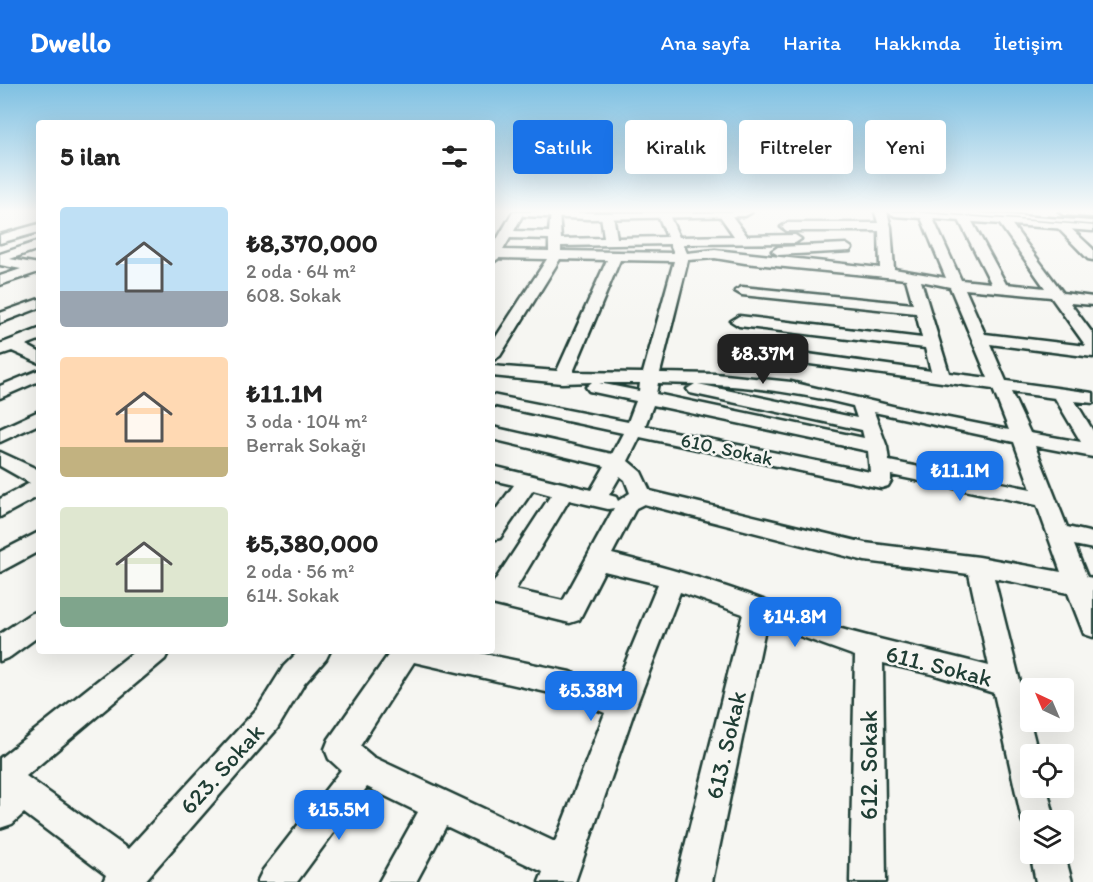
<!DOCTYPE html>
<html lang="tr">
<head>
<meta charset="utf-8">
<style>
  :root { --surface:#fff; --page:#f2f2f2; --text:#222; --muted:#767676; --accent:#1a73e8 }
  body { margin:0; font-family:Itim,sans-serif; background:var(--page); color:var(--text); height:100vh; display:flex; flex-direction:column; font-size:22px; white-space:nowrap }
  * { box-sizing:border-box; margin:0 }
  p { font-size:20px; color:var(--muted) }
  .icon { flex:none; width:33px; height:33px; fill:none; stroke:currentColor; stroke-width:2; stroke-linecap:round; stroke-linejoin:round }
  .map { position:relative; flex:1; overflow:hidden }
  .side { position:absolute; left:36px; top:36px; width:459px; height:534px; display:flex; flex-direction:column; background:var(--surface); border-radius:6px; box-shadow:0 6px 24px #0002 }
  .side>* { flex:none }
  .guide { position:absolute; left:513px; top:36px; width:489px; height:54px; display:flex; gap:12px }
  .needle { width:39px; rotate:316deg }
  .fabs { position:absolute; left:1020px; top:594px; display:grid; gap:12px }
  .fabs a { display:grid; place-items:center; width:54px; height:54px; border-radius:6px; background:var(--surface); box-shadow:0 6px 24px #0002; font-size:30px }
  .price { position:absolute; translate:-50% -51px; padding:0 14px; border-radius:12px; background:var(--accent); color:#fff; font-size:20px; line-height:39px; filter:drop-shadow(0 2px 3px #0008) }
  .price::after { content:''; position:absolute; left:50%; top:36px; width:18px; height:14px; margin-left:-9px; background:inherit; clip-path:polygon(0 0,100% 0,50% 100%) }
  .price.active { background:#222; color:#fff }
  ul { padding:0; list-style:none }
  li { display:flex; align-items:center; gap:18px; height:150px; padding:0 24px }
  li span { display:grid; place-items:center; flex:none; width:168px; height:120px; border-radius:6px; color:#555 }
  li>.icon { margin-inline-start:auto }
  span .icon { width:72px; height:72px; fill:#fffc; stroke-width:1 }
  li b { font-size:26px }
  h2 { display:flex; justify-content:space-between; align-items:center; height:72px; padding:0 24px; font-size:26px }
  .tag { padding:0 21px; border-radius:6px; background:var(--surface); box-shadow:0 6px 24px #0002; font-size:21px; line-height:54px }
  .tag.active { background:var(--accent); color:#fff }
  header { display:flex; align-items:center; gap:36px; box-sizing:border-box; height:84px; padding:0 30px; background:var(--accent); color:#fff }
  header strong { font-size:28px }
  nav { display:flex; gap:33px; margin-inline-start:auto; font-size:21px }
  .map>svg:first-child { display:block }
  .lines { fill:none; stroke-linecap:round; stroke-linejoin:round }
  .minor-casing { stroke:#1f3d34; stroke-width:5 }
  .major-casing { stroke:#1f3d34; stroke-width:5 }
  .minor { fill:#f6f6f2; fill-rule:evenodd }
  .major { fill:#f6f6f2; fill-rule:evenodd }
  .tram { stroke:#1f3d34; stroke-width:1.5 }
  .labels { text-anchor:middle; stroke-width:5; stroke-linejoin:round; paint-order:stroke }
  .street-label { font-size:20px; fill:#1f3d34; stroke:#f6f6f2 }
  .near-street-label { font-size:24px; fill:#1f3d34; stroke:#f6f6f2 }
</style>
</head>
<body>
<header>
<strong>Dwello</strong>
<nav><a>Ana sayfa</a><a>Harita</a><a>Hakkında</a><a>İletişim</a></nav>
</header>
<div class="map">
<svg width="1093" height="798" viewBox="0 0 1093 798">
  <rect width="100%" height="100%" fill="#f6f6f2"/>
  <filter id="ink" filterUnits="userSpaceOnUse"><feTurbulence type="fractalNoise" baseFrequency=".0167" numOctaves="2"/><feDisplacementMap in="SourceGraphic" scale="12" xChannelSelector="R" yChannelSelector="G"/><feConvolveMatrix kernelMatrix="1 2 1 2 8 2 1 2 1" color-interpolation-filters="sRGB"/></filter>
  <g filter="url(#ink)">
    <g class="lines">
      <g class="minor-casing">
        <path id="minor" d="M513 128H524L514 147 549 148 551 128 559 129 561 155 604 154 601 131 603 128 611 129 613 131 617 154 667 153 658 131 660 128 668 129 679 153 734 152 718 129 729 128 747 152 795 151 801 155 795 159 683 160 687 169 715 166 880 184 879 147H787L781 143 787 139H878L875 128H887L891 143 894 185 946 194 920 131 922 129 930 128 961 196 991 199 958 134 964 131 970 134 1006 200 1045 204 997 136 1003 133 1007 134 1063 209 1093 213V221L1070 219 1093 250V273L990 260 1006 297 1093 309V319L1075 317 1093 347V373L1035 362 1067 443 1093 449V465L1074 461 1087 493 1093 494V553L1084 550 1068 509 994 494 1038 670H1030V704H1047L1055 736H1030V749L1027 748 1022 736 994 609 932 590 883 579 886 798H850L855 572 766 540 712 798H676L743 530 680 508 636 622 575 798H539L543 788 446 742 416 798H379L418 728 367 703 297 798H257L263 786 341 686 329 675 325 665 329 655 391 567H470L570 588 614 606 658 500 604 487 579 536 570 539 492 520V501L551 411 533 406 500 454 492 456V431L514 401 492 396V382L591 406 605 382 492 355V343L612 370 623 349 492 321V311L628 338 636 317 589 307 586 303 592 298 562 299 492 292V282L557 287 607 176 560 175 500 272 492 277V259L547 175 499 174 492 179V164ZM510 154 549 155V167L503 166ZM670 160 674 169 561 167V162ZM715 174 745 179 906 195 913 220 742 203 735 207 742 211 916 229 922 254 739 232 731 237 739 242 925 264 931 287 736 260 728 265 736 270 993 305 1009 346 913 327 791 298 716 290 660 289 688 176ZM620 176 674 177 643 289 573 288ZM921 197 950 203 988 294 949 289ZM965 205 1051 213 1086 262 985 250ZM599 299H640L639 307ZM658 299 695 300 687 305 690 309 862 346 864 354 656 310ZM698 300C751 302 802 309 853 322L857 334ZM1011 308 1055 314 1081 358 1030 349ZM653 321 868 367 870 388 645 342ZM874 328 1014 358 1031 405 889 377 887 363ZM640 353 881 404 888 402 891 397V391L1037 421 1061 488 979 473 865 459 650 407 641 388 628 377ZM620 392 625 396 630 409 618 417 616 413 609 411ZM569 416 608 425 614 424 563 517 515 506ZM644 420 865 477 969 490 989 582C927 565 864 554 803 533 790 528 778 521 766 517 716 498 664 483 612 470L636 424ZM414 578 568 613 605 629 555 758 373 673 360 662Z
          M1059 128H1093V133L1064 131Z
          M1060 136 1064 138 1093 165V176L1088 175 1056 142V138Z
          M39 140V148L0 159V151Z
          M39 157V165L10 175 39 180V188L0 201V192L21 185 0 181V170Z
          M846 160 852 164 850 167 778 171 772 167 778 163Z
          M39 215V224L0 239V229Z
          M39 245V256L26 261 39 268V279L12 267 0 271V260Z
          M39 286V297L0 314V302Z
          M39 327V340L0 358V345Z
          M0 368 39 386V412L0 433V415L30 399 0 382Z
          M39 448V467L0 488V468Z
          M39 527V552L10 573 0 577V550L30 530Z
          M135 567H169L165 575 26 692 128 765 257 625 284 582 299 567H330L326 575 304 600 277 645 144 798H103L106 791 24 729 12 740 0 744V674Z
          M1030 768H1064L1072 798H1036Z"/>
      </g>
      <g class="major-casing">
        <path id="major" d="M517 128H752L745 132 589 135 524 132Z
          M888 128H964L1093 137V147L895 132Z"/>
      </g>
      <use href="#minor" class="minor"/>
      <use href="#major" class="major"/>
      <path class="tram" d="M545 128H713
        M919 128 1093 141"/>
    </g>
  </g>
  <linearGradient id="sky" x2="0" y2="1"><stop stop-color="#7ec0e2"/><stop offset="0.53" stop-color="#fbfbf9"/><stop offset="1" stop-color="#fbfbf9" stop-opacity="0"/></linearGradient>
  <rect width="1093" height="240" fill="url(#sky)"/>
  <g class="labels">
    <g class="street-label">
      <text transform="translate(727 365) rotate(12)" y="7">610. Sokak</text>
    </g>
    <g class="near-street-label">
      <text transform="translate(939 582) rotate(14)" y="8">611. Sokak</text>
      <text transform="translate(726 661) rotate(-77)" y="8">613. Sokak</text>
      <text transform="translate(869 681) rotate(-90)" y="8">612. Sokak</text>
      <text transform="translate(222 685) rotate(-48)" y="8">623. Sokak</text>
    </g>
  </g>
</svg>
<div class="fabs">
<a><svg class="needle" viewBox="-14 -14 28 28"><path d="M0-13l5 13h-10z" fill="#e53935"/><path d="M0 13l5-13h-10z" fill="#767676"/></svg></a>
<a><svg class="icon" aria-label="locate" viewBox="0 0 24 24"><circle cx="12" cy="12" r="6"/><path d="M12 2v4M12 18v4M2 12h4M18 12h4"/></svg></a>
<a><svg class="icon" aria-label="layers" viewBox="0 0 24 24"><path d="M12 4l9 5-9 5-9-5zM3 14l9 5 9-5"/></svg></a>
</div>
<b class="price active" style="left:763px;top:301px">₺8.37M</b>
<b class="price" style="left:960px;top:418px">₺11.1M</b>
<b class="price" style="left:795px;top:564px">₺14.8M</b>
<b class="price" style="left:591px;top:638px">₺5.38M</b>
<b class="price" style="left:339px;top:757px">₺15.5M</b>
<div class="guide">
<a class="tag active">Satılık</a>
<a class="tag">Kiralık</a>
<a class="tag">Filtreler</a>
<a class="tag">Yeni</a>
</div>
<section class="side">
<h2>5 ilan<svg class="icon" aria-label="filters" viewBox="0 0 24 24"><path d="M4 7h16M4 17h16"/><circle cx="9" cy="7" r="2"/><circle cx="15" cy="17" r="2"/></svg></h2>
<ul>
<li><span style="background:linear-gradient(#bfe0f5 70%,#9aa5b1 0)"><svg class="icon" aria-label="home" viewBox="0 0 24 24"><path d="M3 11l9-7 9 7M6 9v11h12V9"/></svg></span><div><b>₺8,370,000</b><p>2 oda · 64 m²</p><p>608. Sokak</p></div></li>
<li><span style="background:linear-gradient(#ffd9b3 75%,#c2b280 0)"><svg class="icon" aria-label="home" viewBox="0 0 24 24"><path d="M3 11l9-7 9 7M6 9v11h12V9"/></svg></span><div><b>₺11.1M</b><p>3 oda · 104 m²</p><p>Berrak Sokağı</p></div></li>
<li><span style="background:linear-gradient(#dfe7d0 75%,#7fa58c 0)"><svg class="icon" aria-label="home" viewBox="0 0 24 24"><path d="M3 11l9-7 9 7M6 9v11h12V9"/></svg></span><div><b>₺5,380,000</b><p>2 oda · 56 m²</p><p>614. Sokak</p></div></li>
</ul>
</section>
</div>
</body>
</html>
